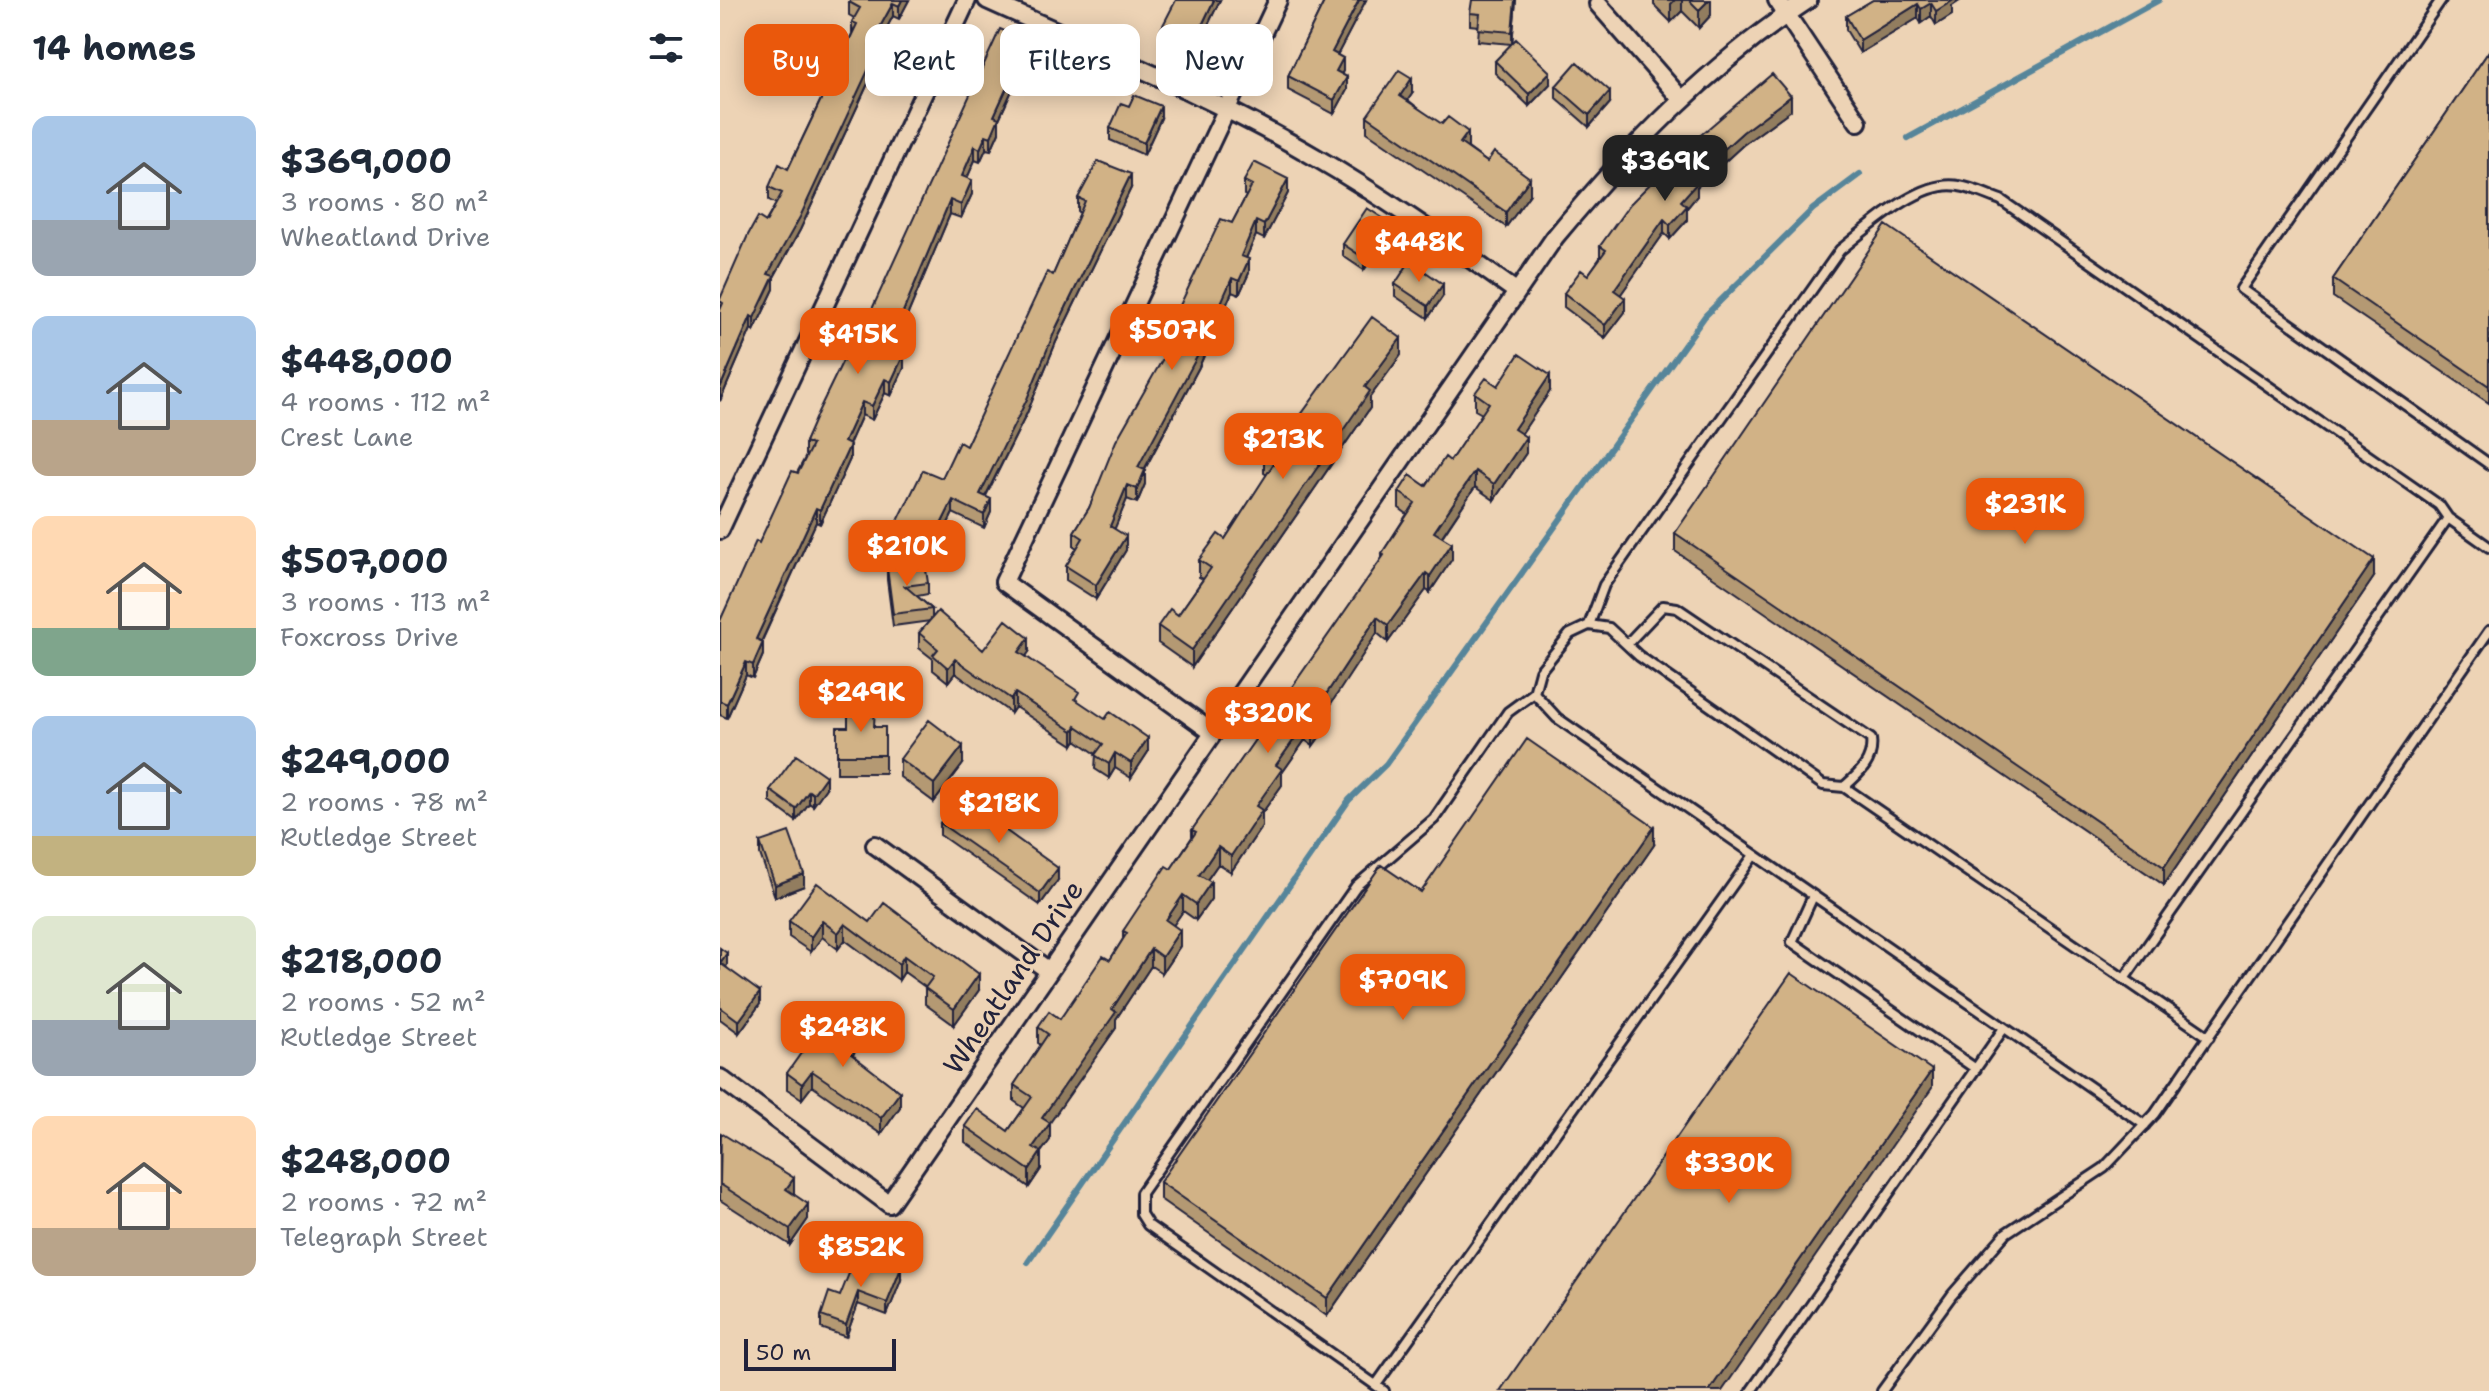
<!DOCTYPE html>
<html lang="en">
<head>
<meta charset="utf-8">
<style>
  :root { --surface:#fff; --page:#f6f6f7; --text:#1f2937; --muted:#747a83; --accent:#ea580c }
  body { margin:0; font-family:"Shantell Sans",sans-serif; background:var(--page); color:var(--text); height:100vh; display:flex; flex-direction:column; font-size:30px; white-space:nowrap }
  * { box-sizing:border-box; margin:0 }
  p { font-size:26px; color:var(--muted) }
  .icon { flex:none; width:44px; height:44px; fill:none; stroke:currentColor; stroke-width:2; stroke-linecap:round; stroke-linejoin:round }
  .map { position:relative; flex:1; overflow:hidden }
  .side { display:flex; flex-direction:column; background:var(--surface); width:720px }
  .side>* { flex:none }
  .hud { position:absolute; left:24px; top:24px; width:760px; height:72px; display:flex; gap:16px }
  .scale { position:absolute; left:24px; bottom:20px; width:152px; box-sizing:border-box; padding-left:8px; border:4px solid #22223b; border-top:0; font-size:22px; line-height:28px; white-space:nowrap; color:#22223b; -webkit-text-stroke:6px #edd3b5; paint-order:stroke }
  .price { position:absolute; translate:-50% -68px; padding:0 18px; border-radius:16px; background:var(--accent); color:#fff; font-size:26px; line-height:52px; filter:drop-shadow(0 2px 4px #0008) }
  .price::after { content:''; position:absolute; left:50%; top:48px; width:24px; height:18px; margin-left:-12px; background:inherit; clip-path:polygon(0 0,100% 0,50% 100%) }
  .price.selected { background:#222; color:#fff }
  ul { padding:0; list-style:none }
  li { display:flex; align-items:center; gap:24px; height:200px; padding:0 32px }
  li span { display:grid; place-items:center; flex:none; width:224px; height:160px; border-radius:16px; color:#555 }
  li>.icon { margin-inline-start:auto }
  span .icon { width:96px; height:96px; fill:#fffc; stroke-width:1 }
  li b { font-size:34px }
  h2 { display:flex; justify-content:space-between; align-items:center; height:96px; padding:0 32px; font-size:34px }
  .pill { padding:0 28px; border-radius:16px; background:var(--surface); box-shadow:0 4px 20px #0003; font-size:28px; line-height:72px }
  .pill.selected { background:var(--accent); color:#fff }
  main { display:flex; flex:1; min-height:0 }
  .map>svg:first-child { display:block }
  .lines { fill:none; stroke-linecap:round; stroke-linejoin:round }
  .stream { stroke:#57859a; stroke-width:6 }
  .service-casing { stroke:#22223b; stroke-width:14 }
  .minor-casing { stroke:#22223b; stroke-width:22 }
  .service { stroke:#edd3b5; stroke-width:8 }
  .minor { stroke:#edd3b5; stroke-width:16 }
  .wall { fill:#b49973; stroke:#22223b; stroke-width:2 }
  .shaded-wall { fill:#927d5e; stroke:#22223b; stroke-width:2 }
  .building { fill:#d1b286; stroke:#22223b; stroke-width:2 }
  .labels { text-anchor:middle; stroke-width:6; stroke-linejoin:round; paint-order:stroke }
  .street-label { font-size:28px; fill:#22223b; stroke:#edd3b5 }
</style>
</head>
<body>
<main>
<section class="side">
<h2>14 homes<svg class="icon" aria-label="filters" viewBox="0 0 24 24"><path d="M4 7h16M4 17h16"/><circle cx="9" cy="7" r="2"/><circle cx="15" cy="17" r="2"/></svg></h2>
<ul>
<li><span style="background:linear-gradient(#a9c7e8 65%,#9aa5b1 0)"><svg class="icon" aria-label="home" viewBox="0 0 24 24"><path d="M3 11l9-7 9 7M6 9v11h12V9"/></svg></span><div><b>$369,000</b><p>3 rooms · 80 m²</p><p>Wheatland Drive</p></div></li>
<li><span style="background:linear-gradient(#a9c7e8 65%,#b9a48a 0)"><svg class="icon" aria-label="home" viewBox="0 0 24 24"><path d="M3 11l9-7 9 7M6 9v11h12V9"/></svg></span><div><b>$448,000</b><p>4 rooms · 112 m²</p><p>Crest Lane</p></div></li>
<li><span style="background:linear-gradient(#ffd9b3 70%,#7fa58c 0)"><svg class="icon" aria-label="home" viewBox="0 0 24 24"><path d="M3 11l9-7 9 7M6 9v11h12V9"/></svg></span><div><b>$507,000</b><p>3 rooms · 113 m²</p><p>Foxcross Drive</p></div></li>
<li><span style="background:linear-gradient(#a9c7e8 75%,#c2b280 0)"><svg class="icon" aria-label="home" viewBox="0 0 24 24"><path d="M3 11l9-7 9 7M6 9v11h12V9"/></svg></span><div><b>$249,000</b><p>2 rooms · 78 m²</p><p>Rutledge Street</p></div></li>
<li><span style="background:linear-gradient(#dfe7d0 65%,#9aa5b1 0)"><svg class="icon" aria-label="home" viewBox="0 0 24 24"><path d="M3 11l9-7 9 7M6 9v11h12V9"/></svg></span><div><b>$218,000</b><p>2 rooms · 52 m²</p><p>Rutledge Street</p></div></li>
<li><span style="background:linear-gradient(#ffd9b3 70%,#b9a48a 0)"><svg class="icon" aria-label="home" viewBox="0 0 24 24"><path d="M3 11l9-7 9 7M6 9v11h12V9"/></svg></span><div><b>$248,000</b><p>2 rooms · 72 m²</p><p>Telegraph Street</p></div></li>
</ul>
</section>
<div class="map">
<svg width="1769" height="1391" viewBox="0 0 1769 1391">
  <rect width="100%" height="100%" fill="#edd3b5"/>
  <filter id="ink" filterUnits="userSpaceOnUse"><feTurbulence type="fractalNoise" baseFrequency=".0125" numOctaves="2"/><feDisplacementMap in="SourceGraphic" scale="16" xChannelSelector="R" yChannelSelector="G"/><feConvolveMatrix kernelMatrix="1 2 1 2 8 2 1 2 1" color-interpolation-filters="sRGB"/></filter>
  <g filter="url(#ink)">
    <g class="lines">
      <path class="stream" d="M1188 138 1439 0
        M308 1262 629 800 666 764 985 316 1093 209 1140 174"/>
      <g class="service-casing">
        <path id="service" d="M1721 0 1521 289 1769 464
          M869 625 884 585 1120 250C1148 228 1201 178 1239 186 1253 188 1267 195 1281 200L1719 505 1728 518
          M908 643 943 606 957 608 1151 739C1154 761 1140 773 1124 787L1103 785 919 656 889 628 869 625 850 634 820 671 814 693 837 718 1425 1125
          M1124 787 1489 1037
          M1093 896 1072 942 1256 1069
          M1404 979 1728 518 1769 547
          M656 1385 1034 855
          M664 1391 428 1225 421 1214V1193L636 886 714 819 788 712 814 693
          M1031 1391 1284 1028
          M1162 1391 1232 1295 1286 1233 1384 1168 1435 1114 1769 631"/>
      </g>
      <g class="minor-casing">
        <path id="minor" d="M267 0C377 50 491 96 595 157 666 198 731 245 797 292
          M1057 0 1138 122
          M878 4 962 100
          M0 530 247 0
          M492 732 284 582 558 0
          M155 845 329 971
          M0 1078 169 1204 835 237C908 149 991 63 1088 0"/>
      </g>
      <use href="#service" class="service"/>
      <use href="#minor" class="minor"/>
    </g>
    <path class="wall" d="M189 0 179 19 173 16 156 48 158 62 80 230 54 277V289L34 331 31 329 0 401V299L56 204 49 200V187L68 169 132 34V22L134 18 129 15V2Z
      M500 0 473 56 441 41V29Z
      M605 0H646L617 55 623 71 621 74 627 90 614 114 568 90V76Z
      M796 0 792 44 830 84 809 106 775 73V61L792 44 758 41 759 26 750 25V13Z
      M934 0H991V15L979 28 962 11 951 22 934 5Z
      M1153 0H1241L1232 6V15L1216 25 1211 16 1201 23 1198 18 1140 53 1126 30V16Z
      M1769 51V403L1613 297V279Z
      M308 55 279 119V132L271 150 266 149 260 162 255 160 247 178 252 194 241 218 230 214 180 333 176 331 168 348 184 368 171 396 165 393 152 420 142 415 129 444 130 459 100 524 96 522 42 641 43 655 33 678 26 675 7 718 0 715V621L39 543 86 456 85 455V442L148 318Z
      M836 86 890 103 869 127 836 98Z
      M692 94 688 100 748 148 810 194 786 227 647 132V116Z
      M1071 110 1023 145 977 187V196L967 208V220L950 239 944 233 900 295 905 312 885 338 844 307V293L868 275 880 258V246L945 179 969 152V145Z
      M441 118 424 155 390 140V128Z
      M524 181 568 193 544 239 536 235 526 258 529 273 519 295 512 292 479 367 425 469V484L417 503 407 499 394 529 406 550 376 599 346 580V566L357 548 354 546V532L369 508 456 336 453 334V320L512 223 526 196 524 195Z
      M411 188 336 342 307 413 266 496 271 512 264 528 233 513 209 562 173 544V531L222 478 246 446 333 275 360 213 358 212V198Z
      M669 234 644 270 623 256V244Z
      M675 284 723 296 708 318 675 296Z
      M681 355 650 397V408L472 667 438 643V626L458 615 483 579 479 577V560L505 539 547 475 544 473V456L567 434Z
      M778 386 830 391 801 434 806 453 774 500 755 487 722 537 732 559 710 592 706 590 668 642 657 633 610 704 611 721 593 746 585 740 562 773V785L542 813V826L511 872 498 864 487 880 491 899 476 920 463 911 453 925 460 946 442 973 431 966 396 1019V1028L329 1123 330 1140 321 1152V1169L309 1187 245 1142V1126L288 1131 304 1108 294 1101V1085L321 1045 318 1043V1027L340 1019 390 960 403 939V931L451 869 472 837V830L662 560V553L687 514 679 508V492L706 486 730 461 762 414 755 410V393Z
      M955 533 1654 577 1444 885 955 551Z
      M167 568 208 583V594L197 596 212 609V618L263 650 309 652 306 656 359 702 428 752 411 778 395 768 389 778 375 769 376 754 356 740 353 745 295 707 291 713 235 673 228 682 213 670V659L199 648V633L210 621 173 626 167 580Z
      M117 727H165V773H117Z
      M180 759 243 764 214 802 180 777Z
      M106 788 93 806 89 803 76 821 50 802V790Z
      M220 823 338 880 320 905 220 835Z
      M40 842 84 886 55 897 40 854Z
      M934 845 607 1316 440 1199V1182L701 892Z
      M69 921 150 922 259 990 234 1025 205 1004V987L184 972 179 980 125 940 118 949 102 937 91 952 69 937Z
      M0 948 7 965 6 967 40 1004 19 1033 0 1019Z
      M134 1053 133 1055 180 1107 161 1134 92 1086 82 1099 67 1089V1073Z
      M0 1134 74 1194 88 1219 70 1245 0 1200Z
      M181 1280 167 1315 138 1304 126 1337 101 1328V1316L120 1296Z"/>
    <path class="shaded-wall" d="M182 0H189L179 19V6Z
      M494 0H500L473 56V44Z
      M639 0H646L612 65V52Z
      M795 0H796L792 44V32Z
      M955 0H962V11L951 22V4Z
      M989 0H991V15L979 28V10Z
      M1228 0H1241L1232 6V15L1216 25V11Z
      M173 3V16L150 59V45Z
      M1211 3V16L1201 23V9Z
      M1198 4V18L1140 53V40Z
      M308 41V55L279 119V132L271 150V137L274 116Z
      M158 49V62L80 230 54 277V289L34 331V318L48 274Z
      M623 58V71L616 84V71Z
      M830 72V84L809 106V94Z
      M627 77V90L614 114V100Z
      M692 78V94L680 111V96Z
      M890 91V103L869 127V115Z
      M1071 96V110L1023 145 977 187V196L967 208V220L950 239V225L972 178 1023 132Z
      M441 106V118L424 155V143Z
      M748 132V148L740 159V143Z
      M266 135V149L260 162V149Z
      M255 146V160L242 190V176Z
      M411 174V188L336 342 307 413 260 507V494L336 328Z
      M810 178V194L786 227V212Z
      M568 179V193L544 239V225Z
      M252 180V194L241 218V205Z
      M230 200V214L180 333V319Z
      M944 219V233L894 304V290Z
      M536 221V235L521 270V256Z
      M669 222V234L644 270V258Z
      M529 259V273L519 295V281Z
      M512 278V292L479 367 418 481V467Z
      M723 284V296L708 318V306Z
      M905 298V312L885 338V325Z
      M31 316V329L0 401V388Z
      M176 317V331L163 359V346Z
      M681 338V355L650 397V408L472 667V650L645 387Z
      M184 354V368L171 396V382Z
      M830 375V391L794 445V429Z
      M165 379V393L152 420V406Z
      M142 402V415L124 456V442Z
      M806 437V453L774 500V484Z
      M130 445V459L100 524V510Z
      M425 470V484L417 503V489Z
      M755 471V487L714 548V532Z
      M407 485V499L390 540V526Z
      M271 499V512L264 528V515Z
      M233 500V513L209 562V549Z
      M96 508V522L36 653V639Z
      M406 536V550L376 599V585Z
      M732 543V559L710 592V576Z
      M1654 559V577L1444 885V867Z
      M706 573V590L668 642V625Z
      M657 617V633L603 716V699Z
      M309 638V652L299 666V652Z
      M43 642V655L33 678V665Z
      M235 659V673L228 682V668Z
      M26 662V675L7 718V704Z
      M295 693V707L291 713V699Z
      M611 705V721L593 746V730Z
      M585 724V740L562 773V785L542 813V826L511 872V856L536 806 556 765Z
      M356 726V740L353 745V731Z
      M428 738V752L411 778V763Z
      M243 746V764L214 802V784Z
      M395 753V768L389 778V764Z
      M106 776V788L93 806V794Z
      M89 791V803L76 821V809Z
      M934 827V845L607 1316V1298Z
      M498 847V864L479 891V875Z
      M338 868V880L320 905V893Z
      M84 874V886L55 897V885Z
      M491 882V899L476 920V904Z
      M463 895V911L446 936V920Z
      M102 921V937L91 952V937Z
      M125 924V940L118 949V933Z
      M460 930V946L442 973V957Z
      M431 949V966L396 1019V1028L322 1134V1118Z
      M7 953V965L0 975V963Z
      M184 956V972L179 980V964Z
      M259 974V990L234 1025V1009Z
      M40 992V1004L19 1033V1021Z
      M134 1038V1053L126 1065V1050Z
      M1212 1070V1088L1002 1391H989Z
      M92 1071V1086L82 1099V1084Z
      M180 1092V1107L161 1134V1118Z
      M330 1123V1140L313 1163V1147Z
      M321 1152V1169L309 1187V1170Z
      M74 1178V1193L66 1205V1189Z
      M88 1204V1219L70 1245V1229Z
      M181 1268V1280L167 1315V1303Z
      M138 1292V1304L126 1337V1325Z"/>
    <path class="building" d="M130 0H182L179 6 173 3 150 45 158 49 80 217 48 274 54 276 34 318 31 316 0 388V310L3 303 0 301V299L28 235 38 217 46 222 62 193 49 187 59 164 68 169 137 24 132 22 140 8 129 2Z
      M456 0H494L473 44 441 29Z
      M605 0H639L612 52 623 58 616 71 627 77 614 100 568 76Z
      M752 0H795L792 32 758 29 760 14 750 13Z
      M969 0H989L979 10Z
      M1153 0H1231L1232 1 1216 11 1211 3 1201 9 1198 4 1140 40 1126 16Z
      M280 29 308 41 274 116 279 118 271 137 266 135 260 149 255 146 242 176 252 180 241 205 230 200 180 319 176 317 163 346 184 354 171 382 165 379 152 406 142 402 124 442 130 445 100 510 96 508 36 639 43 642 33 665 26 662 7 704 0 701V621L36 541 39 543 72 471 78 473 92 445 85 442 98 412 144 317 148 318Z
      M796 39 830 72 809 94 775 61Z
      M1769 51V386L1613 279Z
      M857 62 890 91 869 115 836 86Z
      M679 70 692 78 680 96 722 124 728 117 748 132 740 143 767 162 774 152 810 178 786 212 647 116Z
      M1052 74 1071 96 1023 132 972 178 977 183 961 201 967 206 950 225 944 219 894 290 905 298 885 325 844 293 861 270 868 275 886 250 880 246 910 204 939 175 945 179 972 148 969 145Z
      M414 95 441 106 424 143 390 128 401 103 409 106Z
      M378 161 411 174 336 328 307 399 260 494 271 499 264 515 233 500 209 549 173 531 203 470 222 478 239 442 246 446 327 272 333 275 365 201 358 198Z
      M534 162 568 179 544 225 536 221 521 256 529 259 519 281 512 278 479 353 418 467 425 470 417 489 407 485 390 526 406 536 376 585 346 566 363 538 354 532 369 508 396 441 462 325 453 320 501 219 512 223 532 185 524 181Z
      M647 208 669 222 644 258 623 244Z
      M1166 225 1654 559 1444 867 955 533Z
      M690 261 723 284 708 306 675 284Z
      M652 317 681 338 645 387 650 391 472 650 438 626 450 609 458 615 491 568 479 560 498 534 505 539 554 463 544 456 563 431 567 434Z
      M799 354 830 375 794 429 806 437 774 484 755 471 714 532 732 543 710 576 706 573 668 625 657 617 603 699 611 705 593 730 585 724 556 765 562 769 536 806 542 810 511 856 498 847 479 875 491 882 476 904 463 895 446 920 460 930 442 957 431 949 392 1009 396 1012 322 1118 330 1123 313 1147 321 1152 309 1170 245 1126 257 1109 288 1131 312 1097 294 1085 328 1034 318 1027 329 1011 340 1019 383 956 390 960 407 933 403 931 446 866 451 869 476 832 472 830 664 555 662 553 695 503 679 492 690 475 706 486 725 457 730 461 769 403 755 393 766 378 778 386Z
      M205 563 208 583 185 586 212 609 173 614 167 568Z
      M218 611 263 650 286 620 309 638 299 652 359 692 355 699 385 719 390 712 428 738 411 763 395 753 389 764 375 755 383 744 356 726 353 731 295 693 291 699 235 659 228 668 213 655 218 649 199 633Z
      M128 706H155L154 727H165V755H117V727H128Z
      M209 720 243 746 214 784 180 759Z
      M807 739 934 827 607 1298 440 1182 661 865 701 892Z
      M76 755 106 776 93 794 89 791 76 809 50 790Z
      M239 797 338 868 320 893 220 823Z
      M69 832 84 874 55 885 40 842Z
      M97 883 150 922 164 903 259 974 234 1009 205 988 213 977 184 956 179 964 125 924 118 933 102 921 91 937 69 921Z
      M0 948 7 953 0 963 40 992 19 1021 0 1007Z
      M1071 973 1212 1070 989 1391H780Z
      M106 1018 134 1038 126 1050 180 1092 161 1118 92 1071 82 1084 67 1073Z
      M1 1133 74 1178 66 1189 88 1204 70 1229 0 1184Z
      M134 1261 158 1270 162 1261 181 1268 167 1303 138 1292 126 1325 101 1316 109 1292 120 1296Z"/>
  </g>
  <g class="labels">
    <g class="street-label">
      <text transform="translate(293 977) rotate(-56)" y="10">Wheatland Drive</text>
    </g>
  </g>
</svg>
<div class="scale">50 m</div>
<b class="price selected" style="left:945px;top:203px">$369K</b>
<b class="price" style="left:699px;top:284px">$448K</b>
<b class="price" style="left:452px;top:372px">$507K</b>
<b class="price" style="left:138px;top:376px">$415K</b>
<b class="price" style="left:563px;top:481px">$213K</b>
<b class="price" style="left:1305px;top:546px">$231K</b>
<b class="price" style="left:187px;top:588px">$210K</b>
<b class="price" style="left:141px;top:734px">$249K</b>
<b class="price" style="left:548px;top:755px">$320K</b>
<b class="price" style="left:279px;top:845px">$218K</b>
<b class="price" style="left:683px;top:1022px">$709K</b>
<b class="price" style="left:123px;top:1069px">$248K</b>
<b class="price" style="left:1009px;top:1205px">$330K</b>
<b class="price" style="left:141px;top:1289px">$852K</b>
<div class="hud">
<a class="pill selected">Buy</a>
<a class="pill">Rent</a>
<a class="pill">Filters</a>
<a class="pill">New</a>
</div>
</div>
</main>
</body>
</html>
